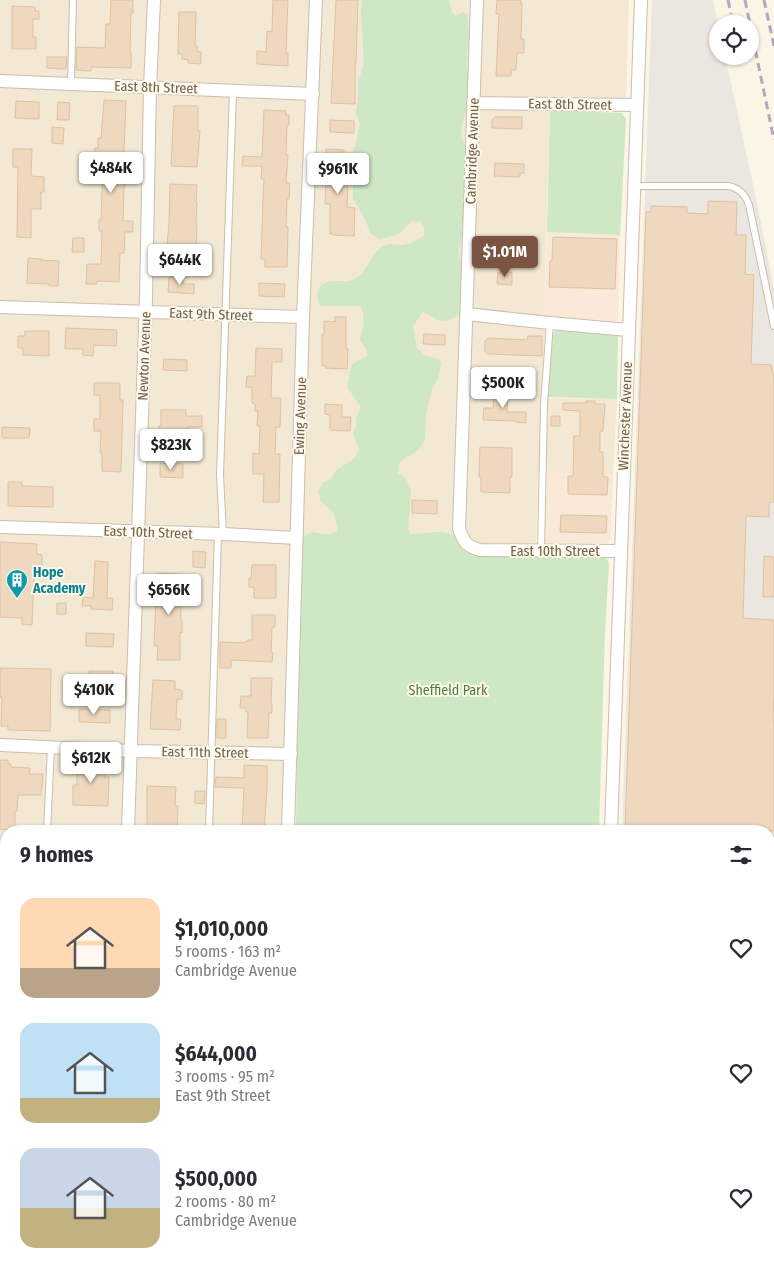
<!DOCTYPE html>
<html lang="en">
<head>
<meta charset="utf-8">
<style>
  :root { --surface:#fff; --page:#f7f7f7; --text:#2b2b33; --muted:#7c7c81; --accent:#7b5441 }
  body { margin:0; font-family:"Fira Sans Condensed",sans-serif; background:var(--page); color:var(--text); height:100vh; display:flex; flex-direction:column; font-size:19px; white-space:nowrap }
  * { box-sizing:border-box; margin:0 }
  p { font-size:16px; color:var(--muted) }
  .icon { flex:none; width:28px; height:28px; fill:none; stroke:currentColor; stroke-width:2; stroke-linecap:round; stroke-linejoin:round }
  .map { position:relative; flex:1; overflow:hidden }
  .details { position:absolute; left:0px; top:825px; width:775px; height:446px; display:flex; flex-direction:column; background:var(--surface); border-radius:20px 20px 0 0; box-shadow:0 1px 4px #0004 }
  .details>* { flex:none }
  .buttons { position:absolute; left:709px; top:15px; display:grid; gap:10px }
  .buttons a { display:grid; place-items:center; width:50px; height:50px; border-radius:50%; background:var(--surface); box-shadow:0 1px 4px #0004; font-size:25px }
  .price { position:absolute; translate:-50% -42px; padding:0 11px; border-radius:5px; background:#fff; color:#222; font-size:16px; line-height:32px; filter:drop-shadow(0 1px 2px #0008) }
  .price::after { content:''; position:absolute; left:50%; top:30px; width:15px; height:11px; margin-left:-8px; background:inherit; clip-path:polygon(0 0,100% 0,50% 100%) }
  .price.selected { background:var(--accent); color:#fff }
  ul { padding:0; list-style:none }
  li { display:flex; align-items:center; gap:15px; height:125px; padding:0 20px }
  li span { display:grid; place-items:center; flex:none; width:140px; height:100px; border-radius:15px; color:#555 }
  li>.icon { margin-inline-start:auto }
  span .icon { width:60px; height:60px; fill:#fffc; stroke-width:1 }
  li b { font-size:21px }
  h2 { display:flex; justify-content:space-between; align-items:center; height:60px; padding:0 20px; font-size:21px }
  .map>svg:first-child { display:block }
  .residential { fill:#f2e8d4 }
  .commercial { fill:#fae8d9 }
  .industrial { fill:#ebe6df }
  .green { fill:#cee7c4 }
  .building { fill:#eed8be; stroke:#dfc1a0 }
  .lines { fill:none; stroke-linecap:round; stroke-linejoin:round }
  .lane-casing { stroke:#cbbeac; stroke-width:8 }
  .street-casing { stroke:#cbbeac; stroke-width:14 }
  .secondary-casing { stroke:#cebfaa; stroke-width:19 }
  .lane { stroke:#fff; stroke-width:6 }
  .street { stroke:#fff; stroke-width:12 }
  .secondary { stroke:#fff; stroke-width:18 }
  .rail { stroke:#b9a4c3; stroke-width:3; stroke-dasharray:8 5; stroke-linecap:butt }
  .labels { text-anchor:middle; stroke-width:4; stroke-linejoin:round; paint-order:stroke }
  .street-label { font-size:14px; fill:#715f4c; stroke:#fef9eb }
  .culture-label { font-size:14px; font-weight:bold; fill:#0d838f; stroke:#fef9eb; text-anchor:start }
  .park-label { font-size:14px; fill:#507c48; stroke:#fef9eb }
</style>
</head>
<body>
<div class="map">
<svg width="774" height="1271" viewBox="0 0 774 1271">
  <rect width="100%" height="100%" fill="#faf5e5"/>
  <path class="residential" d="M0 0H629L626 97 623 100 550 98 544 316 545 331 541 398 617 399 613 474 538 473 536 543 289 545 291 567 282 831H6V959H0Z
    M0 979H6V1265H586L585 1271H0Z
    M769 1084 774 1085V1153H769Z"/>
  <path class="commercial" d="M547 232 620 235 618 321 612 323 544 316Z
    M547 473 613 474 611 539 607 543 545 544Z"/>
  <path class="industrial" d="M652 0H713L718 24V56H725L756 198 774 290V986H769V831H622Z
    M769 1166H774V1271H605V1265H769Z"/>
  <path class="green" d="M362 0H449L452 12 456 16 463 12 467 14 469 35 466 64 469 80 468 108 462 123 461 137 465 146V179L464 192V211L461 244 458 251 461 263 462 310 459 315C451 319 442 324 434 318 430 315 428 314 423 312L413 326 417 348 426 356 439 359 441 363 438 379 432 389 426 414 425 440 420 448 413 454 406 457 399 463 398 473 405 478 411 491 408 529 410 534C423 535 438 529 450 534 456 536 461 543 465 547L603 556 608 560 609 564 605 632 599 831H296L299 545 305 536 312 532C323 534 328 536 338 531L334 514 330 509 321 502 318 491 323 483 331 479 336 470 354 459 359 451 358 445 353 434 356 426V418L361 407 347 387 352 364 368 356 366 349 360 340C363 325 366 323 361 306H321C317 302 316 294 319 288 326 278 339 282 348 281 351 281 356 278 359 276 369 268 374 248 386 245 392 243 397 245 402 245 410 244 417 240 424 236V227L420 221H412L400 233 389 237 379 239 370 233 366 221 353 199V184L350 173 351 157 356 143 360 124 356 113 358 101V82L364 63 361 13Z
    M550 110 622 113 626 119 620 235 547 232Z
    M557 329 615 333 618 336 617 399 548 397 553 334Z
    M769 1006H774V1075H769Z"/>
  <path class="building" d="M111 0H133V13H131L130 52H131V68L91 67V71L76 70 77 47 105 48 106 24H110Z
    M273 0H288L286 53H288V66L257 64V51L266 52 267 31 272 32Z
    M336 0H358L356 63H355V104L331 103Z
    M497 0H521L520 3H522L521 39H524V53H517L516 70H511V76H496L499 14H496Z
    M12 6 35 7V11H39V19H33V37H36V49H12Z
    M179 12H196L195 46H197V51L201 52V64L188 63V60L182 59V54H178Z
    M47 57H67L66 69 47 68Z
    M104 100 126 101 123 174H126L125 186H124L123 221H133V232H125L124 253H120L119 282 97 281V284H86L87 264H101L102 231H99V220H101L103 161H94L95 148H98V138H101Z
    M16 101 39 102V119L15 118Z
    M58 102 70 103 69 120H57Z
    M174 106H198V131H200L197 167 171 166Z
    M264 110 286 111V115H289V125H287L286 155H288L286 183H290L289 199H287L286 227H288L287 267H265V259H261L263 198 264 179H261L262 166H242L243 156 262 157Z
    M495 117H522V129L492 128V120Z
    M330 120 354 121V133L330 132Z
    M52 127 64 128 63 144 52 143Z
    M13 149H32L31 176 44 177V192H41V209H31V238L17 237 18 167H13Z
    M326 149 344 150V184H348L347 207 355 208 354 236 333 235V234H330V204H325L326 180H323L324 159H326Z
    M495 163 524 164V173H520V177L494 176Z
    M170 184 197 185 196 202H197L196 223H197L196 261 166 259 169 222Z
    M708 201 737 202 736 235H746L745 274 754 275 751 364 771 365 774 378V502H769V517L746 516 743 618 774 620V694L773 721H774V831H625L646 212H651V206L687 207V213L708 214Z
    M553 237 617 239 615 289 549 287 550 261H552Z
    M73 238H84V252H72Z
    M28 258 41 259V260L59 261 58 286H49V284L27 283Z
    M498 272H512V285L497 284Z
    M169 277H183V284H194V294L168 292Z
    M259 283 285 284 284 297 259 296Z
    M335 317H346V349H348L347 369 325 368 326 366H322V334H324V321L335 322Z
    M66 328 117 330 116 346 94 345 93 356 83 355V349H65Z
    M25 331H49V356L23 355V348H18V336H25Z
    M424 334 445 335V345L423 344Z
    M528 336H542V356L487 354 485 351V341L488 338 527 340Z
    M256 348 282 349V362H272L271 398H281L280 427H276L275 454H280L279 502H263L264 474H253V453L259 454 260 426H257L258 411H255V404L252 403V387H246L247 376H255Z
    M164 359 187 360V371L163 370Z
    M94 383H120V400H123L121 472 102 471V453H100L101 431H94V419H100V395H94Z
    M494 389H508L507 412H526V423L516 422V421L483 420 484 408H493Z
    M586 401H595V404H605L603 431H600V452H603V477H608L607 495 568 494V476H573L574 436H580V411L563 410V403H586Z
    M325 404 342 405V417H351L350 431 330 430V415L325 414Z
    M161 410H186V416H202V427H188L187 441 158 440 159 426H161Z
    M551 416H560V426H551Z
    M2 427 30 428 29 438H2Z
    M480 447 512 448V477H510V493L481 492V477H479Z
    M160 463 183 464V478L160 477Z
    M8 482H22V486L53 487V507L8 506Z
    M412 500 437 501V514L412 513Z
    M561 515 607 516 606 533 560 532Z
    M0 542 37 544V554L42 555V573H34L32 625 22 624V618L0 617Z
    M193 551 206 552 205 568 193 567Z
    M764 556 774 557V597H763Z
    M95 561 108 562 107 598H113L112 610 91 609V606H82L83 597 93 598Z
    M252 565H276V598H254V587H249V578H251Z
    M157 573 182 574 181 590H183V595H188L187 604H181V621H182V633L180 632V660H157L158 646H154Z
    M57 603H66V614H57Z
    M252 615H275V627H272L271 653H273L272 662 231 660V668H220V642L244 643V642H247V640H252Z
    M86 633 114 634 113 647 86 646Z
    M0 668 51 669 50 731 8 730V726H1L2 697H0Z
    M89 671H113L112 686 89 685Z
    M251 678H272L271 703H272V713H269L268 738H247L248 712H246V708H240L241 696H251Z
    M153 680 175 681V689L182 690V699H177L176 719H181L180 730 150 729Z
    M79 709 110 710V723L79 722Z
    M217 719H226V738H217Z
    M0 760H8V764H11V767L30 768 29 774H43L41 795H18L17 811H15V830L0 829Z
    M77 760 105 761 104 777H109L108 806 73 805V785H77Z
    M244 765 267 766V789L264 831H242L244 788 215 787 216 777 244 778Z
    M147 786 176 787 175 806H178L177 831H147Z
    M195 791H205L204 804 195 803Z"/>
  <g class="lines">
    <g class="lane-casing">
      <path id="lane" d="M71 84 73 0
        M634 186H728C739 188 745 194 749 205L774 326
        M223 534 220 475 233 91
        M541 551 544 404 550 323
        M47 831 51 747
        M209 831 218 534
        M0 882H6
        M769 1080H774
        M317 1271V1265"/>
    </g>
    <g class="street-casing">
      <path id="street" d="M477 0 459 529C464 542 466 546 480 550L621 551
        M0 81 313 94
        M473 103 637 105
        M0 307 303 317
        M467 314 550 323 628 330
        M0 527 223 534 297 538
        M0 745 130 751 291 754
        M128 831 146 298 150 87 154 0
        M288 831 303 317 316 0
        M611 831 641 0
        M0 1133 6 1134
        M769 1157H770
        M235 1271 236 1265
        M596 1271V1265"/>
    </g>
    <g class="secondary-casing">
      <path id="secondary" d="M0 971H6
        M769 997H774"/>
    </g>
    <use href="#lane" class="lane"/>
    <use href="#street" class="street"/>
    <use href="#secondary" class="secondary"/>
    <path class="rail" d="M728 0 731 14
      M745 0 750 24
      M764 0 774 46
      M750 25 774 140"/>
  </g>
  <defs>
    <g id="building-pin" transform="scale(1.125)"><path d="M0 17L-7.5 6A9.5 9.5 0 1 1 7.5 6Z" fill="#0f9aa8" stroke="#fef9eb"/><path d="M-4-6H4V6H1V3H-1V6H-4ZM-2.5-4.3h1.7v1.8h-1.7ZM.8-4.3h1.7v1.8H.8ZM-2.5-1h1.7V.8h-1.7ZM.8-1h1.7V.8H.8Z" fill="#fff"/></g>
  </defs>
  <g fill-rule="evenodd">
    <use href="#building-pin" x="17" y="580"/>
  </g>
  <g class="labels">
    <g class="street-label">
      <text transform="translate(156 87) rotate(2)" y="5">East 8th Street</text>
      <text transform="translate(570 104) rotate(1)" y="5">East 8th Street</text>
      <text transform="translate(472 151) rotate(-88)" y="5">Cambridge Avenue</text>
      <text transform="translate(211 314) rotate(2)" y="5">East 9th Street</text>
      <text transform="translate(144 356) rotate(-88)" y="5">Newton Avenue</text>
      <text transform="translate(300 416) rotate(-88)" y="5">Ewing Avenue</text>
      <text transform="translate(625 416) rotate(-88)" y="5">Winchester Avenue</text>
      <text transform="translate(148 532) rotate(2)" y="5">East 10th Street</text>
      <text x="555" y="556">East 10th Street</text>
      <text transform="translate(205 752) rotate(1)" y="5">East 11th Street</text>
    </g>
    <g class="culture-label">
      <text x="33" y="577">Hope<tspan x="33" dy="16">Academy</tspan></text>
    </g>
    <g class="park-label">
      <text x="448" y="695">Sheffield Park</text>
    </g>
  </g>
</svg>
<div class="buttons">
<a><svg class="icon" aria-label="locate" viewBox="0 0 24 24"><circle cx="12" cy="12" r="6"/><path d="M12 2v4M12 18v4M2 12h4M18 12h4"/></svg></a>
</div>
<b class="price" style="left:111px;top:194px">$484K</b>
<b class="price" style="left:338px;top:195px">$961K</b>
<b class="price selected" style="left:505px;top:278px">$1.01M</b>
<b class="price" style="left:180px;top:286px">$644K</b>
<b class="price" style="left:503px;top:409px">$500K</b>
<b class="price" style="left:171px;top:471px">$823K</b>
<b class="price" style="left:169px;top:616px">$656K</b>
<b class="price" style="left:94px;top:716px">$410K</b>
<b class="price" style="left:91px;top:784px">$612K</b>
<section class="details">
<h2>9 homes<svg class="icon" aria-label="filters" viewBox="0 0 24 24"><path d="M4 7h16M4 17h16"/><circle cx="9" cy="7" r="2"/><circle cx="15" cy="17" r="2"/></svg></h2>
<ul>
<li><span style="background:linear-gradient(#ffd9b3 70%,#b9a48a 0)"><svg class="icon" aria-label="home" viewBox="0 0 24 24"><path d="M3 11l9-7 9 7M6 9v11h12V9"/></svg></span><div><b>$1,010,000</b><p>5 rooms · 163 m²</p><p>Cambridge Avenue</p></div><svg class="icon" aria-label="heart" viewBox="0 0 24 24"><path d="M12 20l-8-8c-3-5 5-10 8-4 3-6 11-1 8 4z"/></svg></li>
<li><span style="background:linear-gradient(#bfe0f5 75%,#c2b280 0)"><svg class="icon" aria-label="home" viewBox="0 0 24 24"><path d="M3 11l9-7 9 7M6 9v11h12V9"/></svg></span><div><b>$644,000</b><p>3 rooms · 95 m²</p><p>East 9th Street</p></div><svg class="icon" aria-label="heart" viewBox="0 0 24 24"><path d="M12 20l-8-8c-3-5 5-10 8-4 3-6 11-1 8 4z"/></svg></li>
<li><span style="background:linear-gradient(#c9d6e8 60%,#c2b280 0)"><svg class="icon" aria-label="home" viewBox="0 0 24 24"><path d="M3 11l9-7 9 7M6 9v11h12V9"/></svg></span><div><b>$500,000</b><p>2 rooms · 80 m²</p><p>Cambridge Avenue</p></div><svg class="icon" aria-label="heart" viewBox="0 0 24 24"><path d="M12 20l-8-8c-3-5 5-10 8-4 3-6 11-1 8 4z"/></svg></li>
</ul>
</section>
</div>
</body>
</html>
